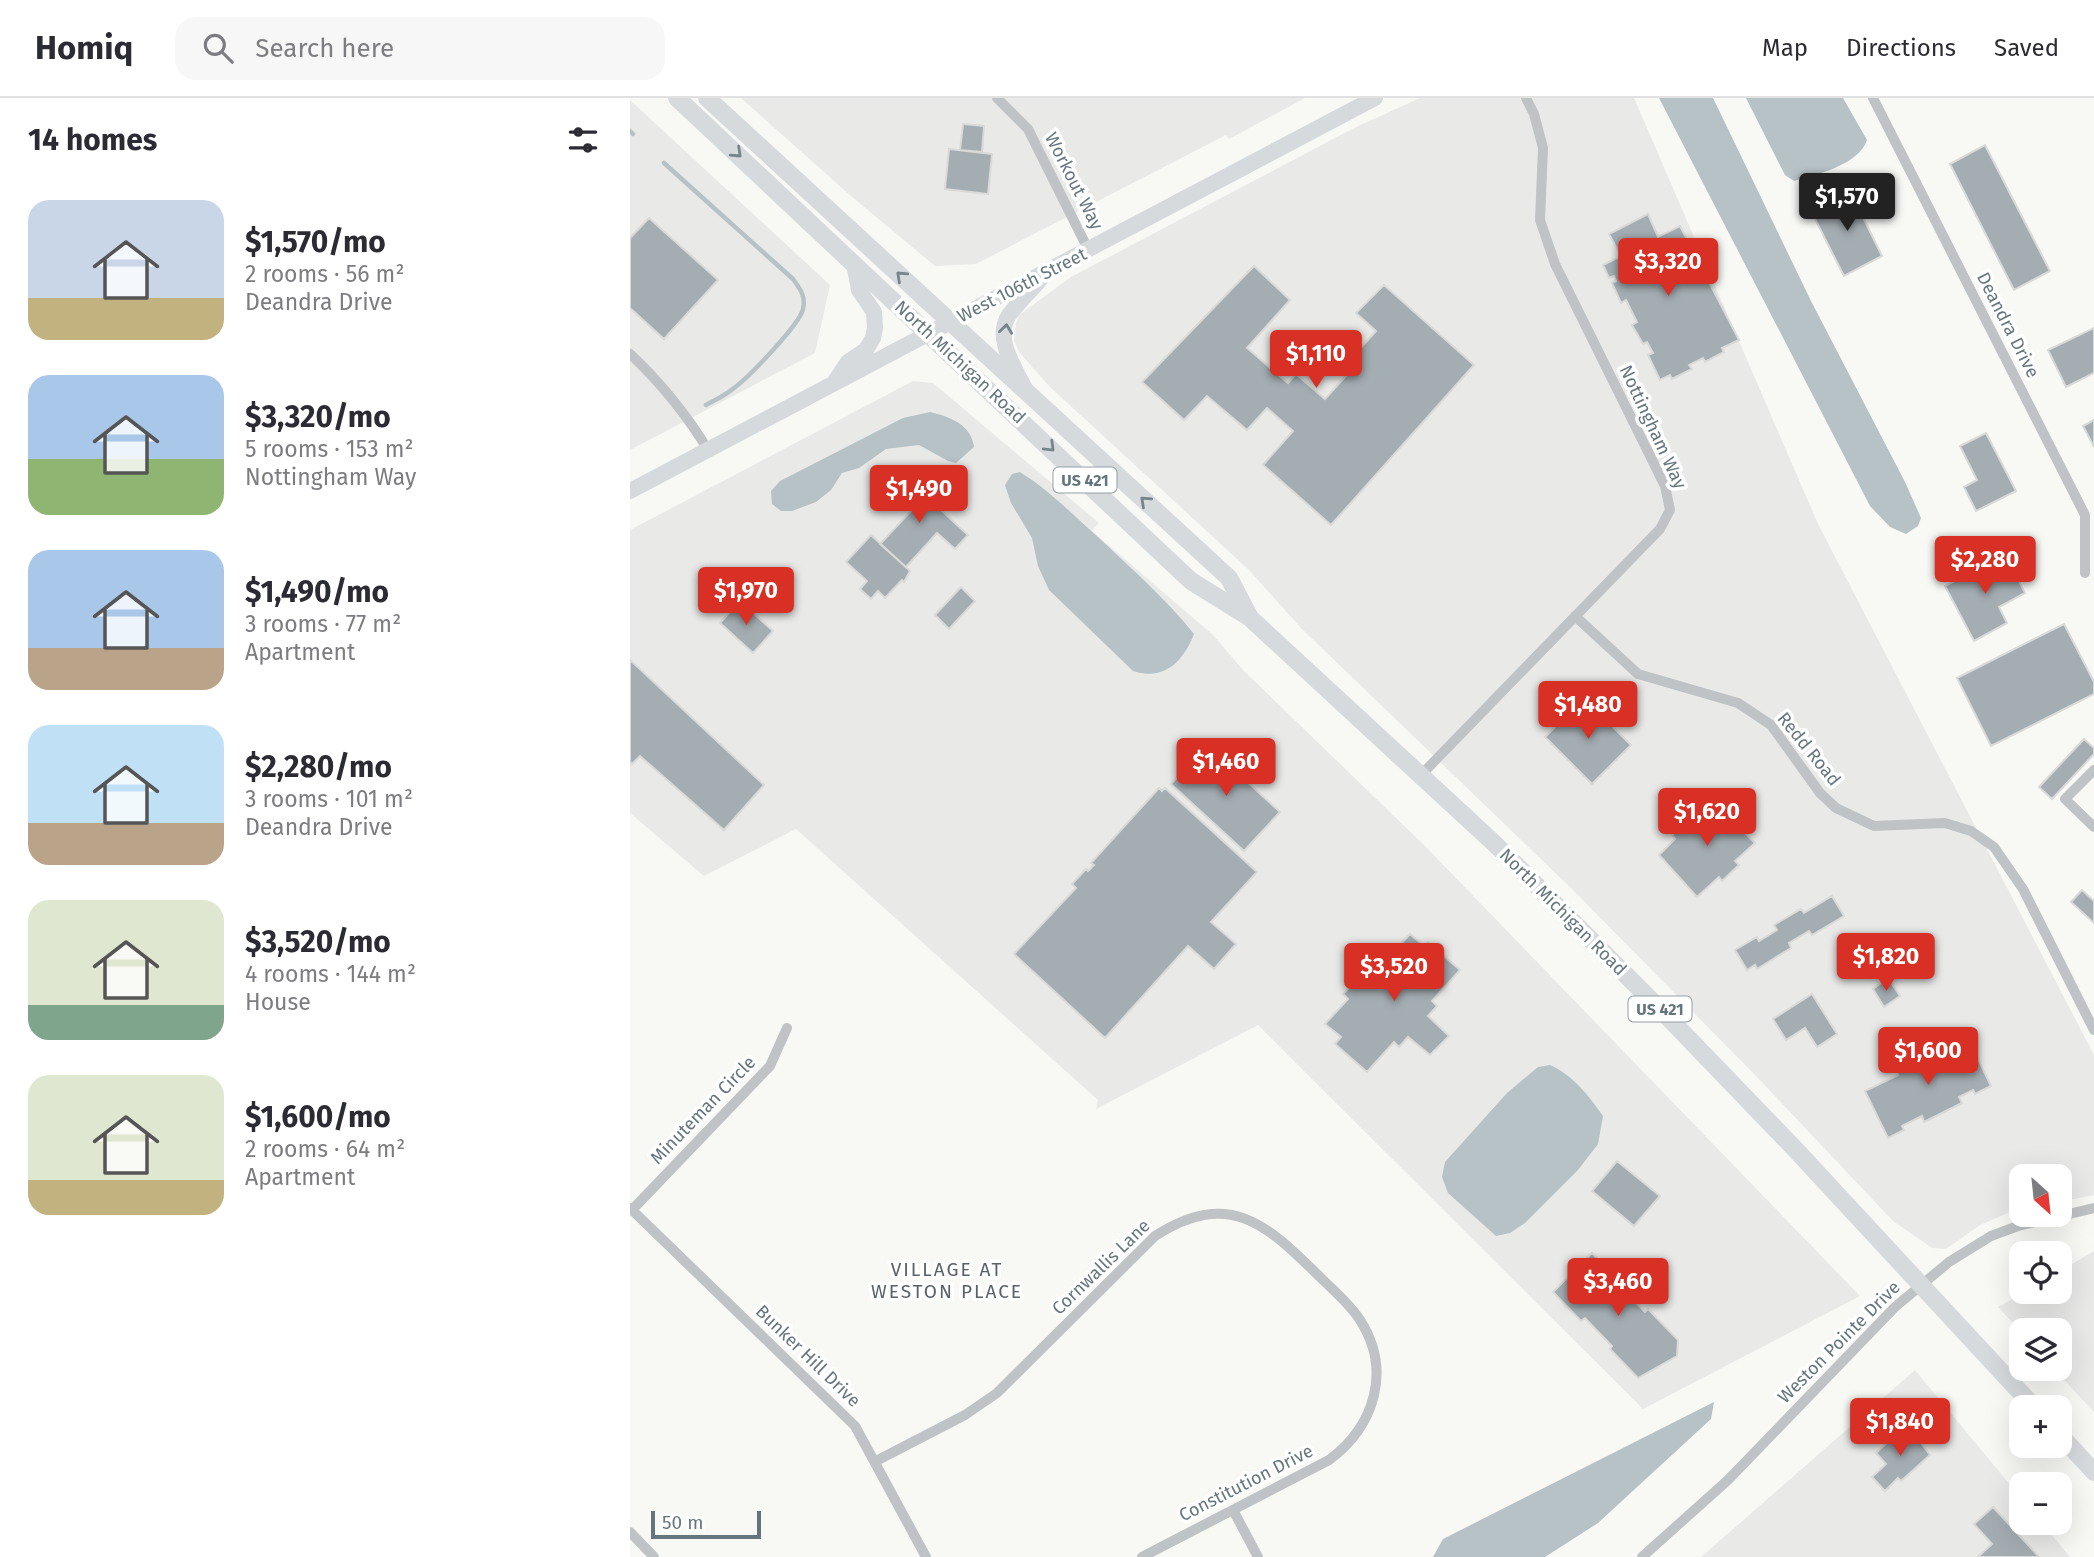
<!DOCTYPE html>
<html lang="en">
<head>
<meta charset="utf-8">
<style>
  :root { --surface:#fff; --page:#f7f7f7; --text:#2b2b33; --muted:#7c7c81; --line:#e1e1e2; --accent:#d93025 }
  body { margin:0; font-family:"Fira Sans",sans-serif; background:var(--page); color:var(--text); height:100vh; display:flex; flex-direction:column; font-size:26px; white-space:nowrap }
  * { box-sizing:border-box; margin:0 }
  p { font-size:23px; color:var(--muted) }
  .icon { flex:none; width:38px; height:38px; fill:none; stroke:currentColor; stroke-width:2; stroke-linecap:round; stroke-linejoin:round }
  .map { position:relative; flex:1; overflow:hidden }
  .drawer { display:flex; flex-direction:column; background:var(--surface); width:630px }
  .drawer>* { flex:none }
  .needle { width:46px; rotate:153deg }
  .controls { position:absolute; left:1379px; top:1066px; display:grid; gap:14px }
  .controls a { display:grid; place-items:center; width:63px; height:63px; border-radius:14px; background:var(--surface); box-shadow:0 7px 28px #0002; font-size:35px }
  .scale { position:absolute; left:21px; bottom:18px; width:110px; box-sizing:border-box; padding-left:7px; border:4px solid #65757e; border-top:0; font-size:19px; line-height:24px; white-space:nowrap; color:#65757e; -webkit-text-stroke:5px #fff; paint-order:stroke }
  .price { position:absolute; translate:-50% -60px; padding:0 16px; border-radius:7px; background:var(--accent); color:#fff; font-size:23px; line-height:46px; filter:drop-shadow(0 2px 4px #0008) }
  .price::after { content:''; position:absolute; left:50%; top:42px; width:21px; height:16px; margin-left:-10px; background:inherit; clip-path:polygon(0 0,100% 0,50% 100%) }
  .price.current { background:#222; color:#fff }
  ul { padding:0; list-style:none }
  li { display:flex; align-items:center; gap:21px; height:175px; padding:0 28px }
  li span { display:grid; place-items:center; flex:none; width:196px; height:140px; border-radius:21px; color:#555 }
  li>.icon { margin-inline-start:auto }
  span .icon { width:84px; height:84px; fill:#fffc; stroke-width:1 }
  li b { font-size:30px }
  h2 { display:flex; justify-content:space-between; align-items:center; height:84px; padding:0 28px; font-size:30px }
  header { display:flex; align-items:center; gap:42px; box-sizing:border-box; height:98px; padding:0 35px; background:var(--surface); border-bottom:2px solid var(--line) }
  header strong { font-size:33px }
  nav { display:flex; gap:38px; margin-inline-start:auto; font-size:24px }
  .search { width:490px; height:63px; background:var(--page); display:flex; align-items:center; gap:18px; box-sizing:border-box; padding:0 24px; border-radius:21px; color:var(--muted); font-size:26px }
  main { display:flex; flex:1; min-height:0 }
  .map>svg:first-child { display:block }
  .built { fill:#e9e9e8 }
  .water { fill:#b6c2c6 }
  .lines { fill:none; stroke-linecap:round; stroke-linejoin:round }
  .stream { stroke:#b6c2c6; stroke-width:4.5 }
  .building { fill:#a4adb2; stroke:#d9d9d8; stroke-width:2 }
  .street { stroke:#bfc3c6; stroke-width:10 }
  .secondary { stroke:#d6dadd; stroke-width:16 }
  .primary { stroke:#d6dadd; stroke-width:18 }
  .oneway { stroke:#76848c }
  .labels { text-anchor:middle; stroke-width:7; stroke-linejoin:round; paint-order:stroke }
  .shield { fill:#fff; stroke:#939ea5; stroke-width:2 }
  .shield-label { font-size:16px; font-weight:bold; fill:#65757e }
  .street-label { font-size:18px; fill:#65757e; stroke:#fff }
  .neighbourhood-label { font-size:19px; letter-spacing:2px; fill:#576269; stroke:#fff }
</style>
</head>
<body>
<header>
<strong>Homiq</strong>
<div class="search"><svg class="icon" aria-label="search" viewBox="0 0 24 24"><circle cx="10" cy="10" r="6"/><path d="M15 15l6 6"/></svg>Search here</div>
<nav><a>Map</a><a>Directions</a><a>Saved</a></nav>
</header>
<main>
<section class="drawer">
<h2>14 homes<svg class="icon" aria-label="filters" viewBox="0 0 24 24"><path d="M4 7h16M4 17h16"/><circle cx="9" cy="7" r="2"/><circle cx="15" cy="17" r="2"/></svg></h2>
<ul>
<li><span style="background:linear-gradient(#c9d6e8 70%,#c2b280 0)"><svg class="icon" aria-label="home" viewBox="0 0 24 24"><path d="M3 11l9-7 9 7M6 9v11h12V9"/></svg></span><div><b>$1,570/mo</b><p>2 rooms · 56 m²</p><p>Deandra Drive</p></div></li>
<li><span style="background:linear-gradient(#a9c7e8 60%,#8fb573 0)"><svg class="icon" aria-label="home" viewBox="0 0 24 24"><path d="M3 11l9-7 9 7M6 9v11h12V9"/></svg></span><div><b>$3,320/mo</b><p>5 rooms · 153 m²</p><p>Nottingham Way</p></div></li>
<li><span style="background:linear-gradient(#a9c7e8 70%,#b9a48a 0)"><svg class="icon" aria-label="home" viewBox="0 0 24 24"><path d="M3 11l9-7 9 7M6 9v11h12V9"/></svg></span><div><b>$1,490/mo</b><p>3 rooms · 77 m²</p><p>Apartment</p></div></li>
<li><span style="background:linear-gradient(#bfe0f5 70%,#b9a48a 0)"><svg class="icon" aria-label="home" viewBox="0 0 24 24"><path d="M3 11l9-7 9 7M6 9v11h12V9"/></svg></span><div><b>$2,280/mo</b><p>3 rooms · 101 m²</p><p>Deandra Drive</p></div></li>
<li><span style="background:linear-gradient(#dfe7d0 75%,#7fa58c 0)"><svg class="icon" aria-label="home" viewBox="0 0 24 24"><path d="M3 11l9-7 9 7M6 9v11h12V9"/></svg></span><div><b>$3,520/mo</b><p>4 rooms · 144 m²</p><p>House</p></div></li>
<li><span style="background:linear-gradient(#dfe7d0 75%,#c2b280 0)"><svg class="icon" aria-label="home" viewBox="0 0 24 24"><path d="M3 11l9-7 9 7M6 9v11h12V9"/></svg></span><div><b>$1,600/mo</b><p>2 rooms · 64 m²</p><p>Apartment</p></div></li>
</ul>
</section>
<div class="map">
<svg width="1464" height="1459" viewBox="0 0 1464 1459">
  <rect width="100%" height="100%" fill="#f8f8f5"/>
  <path class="built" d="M111 0H675L599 41 596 37 346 166 305 168 221 98Z
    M790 0H1004L1188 426 1464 957V1097L1430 1104V1078H1391V1112L1378 1115 1350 1127 1316 1151 1302 1150 1263 1123 1125 977 942 791 671 530 619 472 419 288 389 254 384 243 386 225 389 217 441 179 724 30Z
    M0 2 200 187 185 255 0 352Z
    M283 283 303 285 469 425 462 433 583 537 614 573 794 747 1230 1198 1013 1311 628 927 466 1011 468 1002 166 731 74 778 0 715V432Z
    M1464 1153V1314L1424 1271 1430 1270V1232H1391V1234L1368 1209 1395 1194H1430V1173Z
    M1285 1272 1391 1400V1424L1412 1425 1440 1459H1071Z"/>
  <path class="water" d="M1029 0H1083L1181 203 1275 384 1291 420 1288 428 1276 436 1260 429 1240 408Z
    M1116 0H1213L1237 42C1229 67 1185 77 1164 83L1155 77Z
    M300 314C320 319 341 326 344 349L326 365 318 363 289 347 256 351 229 370 212 375 201 392 186 404 162 413H151L142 406 141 393 150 383 273 320Z
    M390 374C419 392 443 417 469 440 502 471 536 501 564 536 553 564 534 583 503 573L419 492 408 468 402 440 381 405 375 387 382 376Z
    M920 967C943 977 959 998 973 1018L968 1046 948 1072 895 1125 880 1135 866 1138 818 1095 812 1079 815 1064 877 995 908 969Z
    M1084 1304 1081 1321 968 1425 915 1459H803L813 1441Z"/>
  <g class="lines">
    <path class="stream" d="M0 33 3 36
      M34 65 163 181C170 191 176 198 173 211 170 226 119 279 104 290 96 297 85 302 76 307"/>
  </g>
  <path class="building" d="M333 26 354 28 352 54 330 52Z
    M1355 47 1420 173 1384 192 1320 66Z
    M319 51 362 56 358 96 315 91Z
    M1220 93 1252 158 1214 178 1181 113Z
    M1018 116 1028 139 1050 128 1109 242 1092 250 1094 254 1075 264 1073 260 1059 267 1062 271 1042 281 1040 277 1030 282 1018 257 1023 255 1017 244 1013 246 1002 227 1007 224 996 202 991 205 982 185 986 183 984 178 979 180 973 167 991 158 979 136Z
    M19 120 88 182 34 241 0 210V140Z
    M624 168 660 202 617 250 658 285 666 276 695 301 723 270 717 265 746 233 726 215 754 187 844 267 701 427 633 367 663 333 637 310 617 332 577 298 554 322 512 284Z
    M1464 230V275L1436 289 1418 252Z
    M1464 322V349L1453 328Z
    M1356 335 1386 393 1346 413 1334 389 1347 382 1330 348Z
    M273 377 338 437 325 451 307 435 276 469 250 446 282 412 260 391Z
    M241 437 280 473 274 484 272 482 255 500 248 493 241 501 230 491 237 483 216 464Z
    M1375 456 1395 495 1369 509 1377 525 1344 543 1315 488Z
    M331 489 345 503 319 531 305 517Z
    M110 503 143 533 123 555 90 525Z
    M1434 526 1464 584V596L1361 648 1327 580Z
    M0 562 134 687 94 732 10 658 2 666 0 664Z
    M954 600 1001 647 962 686 915 639Z
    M1454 641 1464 650V656L1422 701 1409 689Z
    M577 647 650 714 614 753 541 686Z
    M529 690 532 693 535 690 627 774 581 824 606 846 584 871 558 848 475 940 384 856 446 790 442 786 456 771 458 773 464 767 461 765Z
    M1084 702 1100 719 1109 710 1117 719 1108 728 1125 745 1105 763 1109 767 1092 783 1089 779 1067 799 1029 757 1045 741 1042 737 1057 722 1060 724Z
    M1452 792 1464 803V825L1441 804Z
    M1202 798 1214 818 1182 837 1179 833 1159 845 1161 850 1127 871 1125 867 1117 872 1105 852 1127 839 1129 843 1147 832 1144 827 1171 811 1174 815Z
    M780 836 794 848 798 844 830 872 802 903 807 908 798 918 819 938 800 957 778 939 769 949 764 944 737 974 705 946 711 939 695 926 718 901 713 896 751 855 758 860Z
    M1258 880 1270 898 1254 909 1243 891Z
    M1182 896 1207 936 1187 949 1175 930 1156 942 1143 921Z
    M1338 940 1361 988 1345 996 1343 992 1329 999 1332 1005 1294 1024 1292 1018 1272 1028 1274 1032 1258 1040 1235 993 1268 977 1265 971 1301 953 1303 957Z
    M987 1063 1030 1098 1004 1128 962 1093Z
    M962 1155 992 1186 990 1188 1015 1214 1018 1211 1048 1242 1047 1258 1008 1280 980 1251 982 1248 955 1220 951 1223 923 1194Z
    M1274 1329 1282 1337 1284 1336 1300 1357 1271 1383 1268 1380 1255 1393 1242 1379 1256 1366 1246 1355Z
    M1363 1409 1409 1459H1348L1362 1446 1344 1426Z"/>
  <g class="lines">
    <path class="street" d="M367 0 398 31 459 153
      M1243 0 1455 417V475
      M0 256C30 284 56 316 78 352
      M945 518 1008 576 1108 605 1141 627 1190 695 1206 710 1244 728 1315 725 1341 733 1364 749 1393 791 1464 932
      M1464 672 1435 701 1464 729
      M792 676 1030 431 1040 412 1035 388 925 166 910 122 913 50 904 16 896 0
      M0 1110 225 1328 296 1459
      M2 1112 140 968 157 930
      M246 1363 335 1317 367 1295 525 1138C600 1090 637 1127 690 1179 704 1193 720 1206 730 1222 762 1272 745 1328 699 1362L512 1459
      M603 1412 628 1459
      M0 1434 24 1459
      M1012 1459 1098 1382 1265 1209 1319 1164 1361 1138 1388 1128 1464 1110"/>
    <path class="secondary" d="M206 282 218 264 236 252 243 240 245 230 244 214 229 192 224 165
      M394 289C384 268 364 240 379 217 389 203 402 192 412 179
      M0 393 745 0"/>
    <path class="primary" d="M47 0 561 483 619 519 865 746 1031 912 1165 1051 1404 1309
      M77 0 599 480 619 518
      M1430 1337 1464 1374"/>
  </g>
  <defs><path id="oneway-chevron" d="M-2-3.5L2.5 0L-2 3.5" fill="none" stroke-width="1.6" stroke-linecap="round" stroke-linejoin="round" transform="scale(1.75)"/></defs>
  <g class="oneway">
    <use href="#oneway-chevron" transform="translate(107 55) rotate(43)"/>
    <use href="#oneway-chevron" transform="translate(271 178) rotate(-137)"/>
    <use href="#oneway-chevron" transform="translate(376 231) rotate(-83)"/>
    <use href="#oneway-chevron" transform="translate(420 349) rotate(44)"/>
    <use href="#oneway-chevron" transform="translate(515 403) rotate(-138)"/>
  </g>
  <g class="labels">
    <g class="shield">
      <rect x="423.5" y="369.5" width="63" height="25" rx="5"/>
      <rect x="998.5" y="898.5" width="63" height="25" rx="5"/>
    </g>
    <g class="shield-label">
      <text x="455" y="388">US 421</text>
      <text x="1030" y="917">US 421</text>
    </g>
    <g class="street-label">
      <text transform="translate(444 83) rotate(63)" y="6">Workout Way</text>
      <text transform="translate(392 187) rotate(-27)" y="6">West 106th Street</text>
      <text transform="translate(1378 227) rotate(63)" y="6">Deandra Drive</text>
      <text transform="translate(330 264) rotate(43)" y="6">North Michigan Road</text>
      <text transform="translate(1023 329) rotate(65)" y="6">Nottingham Way</text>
      <text transform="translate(1179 651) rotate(51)" y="6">Redd Road</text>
      <text transform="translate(933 814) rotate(45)" y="6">North Michigan Road</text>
      <text transform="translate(73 1012) rotate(-46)" y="6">Minuteman Circle</text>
      <text transform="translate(471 1169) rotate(-44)" y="6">Cornwallis Lane</text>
      <text transform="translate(1209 1244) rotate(-45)" y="6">Weston Pointe Drive</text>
      <text transform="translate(178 1258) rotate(44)" y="6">Bunker Hill Drive</text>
      <text transform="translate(616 1385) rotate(-27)" y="6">Constitution Drive</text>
    </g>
    <g class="neighbourhood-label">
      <text x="317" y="1178">VILLAGE AT<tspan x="317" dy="22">WESTON PLACE</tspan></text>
    </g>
  </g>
</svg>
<div class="controls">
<a><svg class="needle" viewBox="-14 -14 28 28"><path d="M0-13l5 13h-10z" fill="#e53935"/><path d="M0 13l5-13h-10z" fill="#7c7c81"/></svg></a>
<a><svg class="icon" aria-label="locate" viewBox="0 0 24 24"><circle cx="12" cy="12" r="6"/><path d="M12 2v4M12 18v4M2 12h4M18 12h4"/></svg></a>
<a><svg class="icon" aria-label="layers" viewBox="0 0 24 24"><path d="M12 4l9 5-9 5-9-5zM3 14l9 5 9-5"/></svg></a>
<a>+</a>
<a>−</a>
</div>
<div class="scale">50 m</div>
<b class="price current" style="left:1217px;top:135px">$1,570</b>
<b class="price" style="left:1038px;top:200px">$3,320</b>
<b class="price" style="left:686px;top:292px">$1,110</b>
<b class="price" style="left:289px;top:427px">$1,490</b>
<b class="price" style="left:1355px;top:498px">$2,280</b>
<b class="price" style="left:116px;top:529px">$1,970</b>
<b class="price" style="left:958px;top:643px">$1,480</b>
<b class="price" style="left:596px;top:700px">$1,460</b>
<b class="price" style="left:1077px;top:750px">$1,620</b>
<b class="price" style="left:1256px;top:895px">$1,820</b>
<b class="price" style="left:764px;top:905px">$3,520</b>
<b class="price" style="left:1298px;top:989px">$1,600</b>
<b class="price" style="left:988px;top:1220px">$3,460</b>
<b class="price" style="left:1270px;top:1360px">$1,840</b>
</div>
</main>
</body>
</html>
